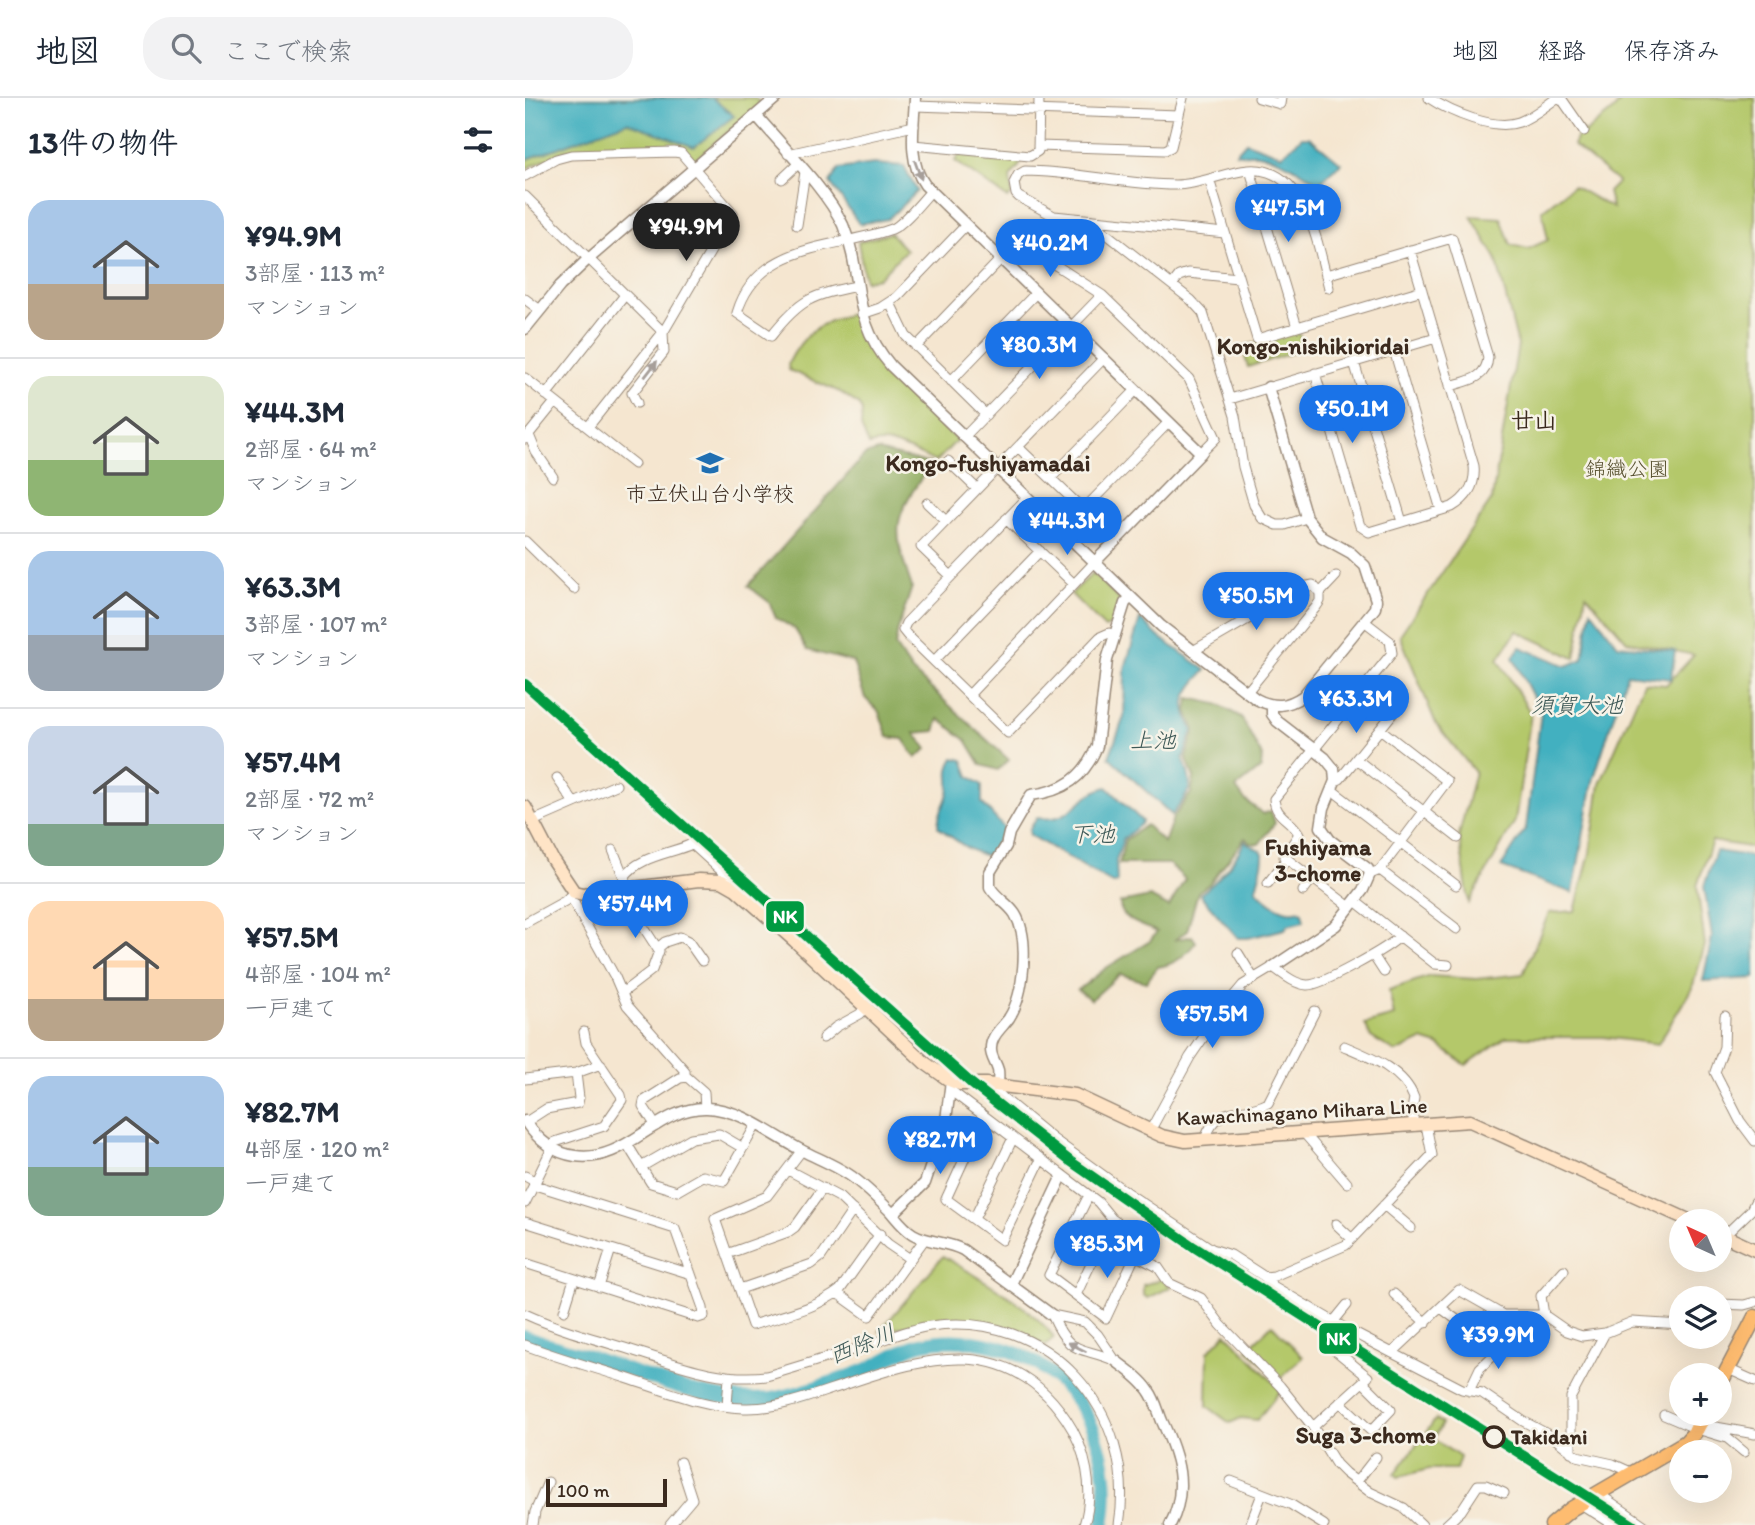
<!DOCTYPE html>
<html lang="ja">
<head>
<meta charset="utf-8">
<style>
  :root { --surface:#fff; --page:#f2f2f3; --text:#1f2937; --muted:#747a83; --line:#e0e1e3; --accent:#1a73e8 }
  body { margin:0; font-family:Itim,"Klee One",sans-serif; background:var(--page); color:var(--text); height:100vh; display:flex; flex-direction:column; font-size:26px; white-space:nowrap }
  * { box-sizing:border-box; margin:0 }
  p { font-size:23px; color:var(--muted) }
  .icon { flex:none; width:38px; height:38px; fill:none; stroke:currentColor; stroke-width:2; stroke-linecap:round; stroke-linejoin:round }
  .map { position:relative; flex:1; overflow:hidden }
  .panel { display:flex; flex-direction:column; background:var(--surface); width:525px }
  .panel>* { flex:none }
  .needle { width:46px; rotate:316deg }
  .fabs { position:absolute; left:1144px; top:1111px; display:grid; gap:14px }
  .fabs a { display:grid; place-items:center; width:63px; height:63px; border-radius:50%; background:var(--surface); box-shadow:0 7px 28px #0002; font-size:35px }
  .scale { position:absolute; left:21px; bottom:18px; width:121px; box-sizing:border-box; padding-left:7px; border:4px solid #3b2a1e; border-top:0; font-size:19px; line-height:24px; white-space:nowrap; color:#3b2a1e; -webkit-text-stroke:5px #f7f3e8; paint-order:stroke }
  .price { position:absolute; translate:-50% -60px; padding:0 16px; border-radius:24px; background:var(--accent); color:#fff; font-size:23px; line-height:46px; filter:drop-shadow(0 2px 4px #0008) }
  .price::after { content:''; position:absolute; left:50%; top:42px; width:21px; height:16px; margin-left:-10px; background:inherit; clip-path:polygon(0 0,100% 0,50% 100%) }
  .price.active { background:#222; color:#fff }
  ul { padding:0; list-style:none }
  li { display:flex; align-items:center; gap:21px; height:175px; padding:0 28px }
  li+li { border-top:2px solid var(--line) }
  li span { display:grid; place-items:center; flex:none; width:196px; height:140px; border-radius:21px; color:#555 }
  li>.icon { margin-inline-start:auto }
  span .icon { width:84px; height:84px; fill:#fffc; stroke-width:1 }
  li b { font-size:30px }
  h2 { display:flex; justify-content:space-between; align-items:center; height:84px; padding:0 28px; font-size:30px }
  header { display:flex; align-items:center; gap:42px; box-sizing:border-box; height:98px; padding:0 35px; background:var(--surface); border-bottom:2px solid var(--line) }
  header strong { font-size:33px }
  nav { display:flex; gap:38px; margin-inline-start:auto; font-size:24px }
  .search { width:490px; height:63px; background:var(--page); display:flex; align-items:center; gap:18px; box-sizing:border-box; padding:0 24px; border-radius:28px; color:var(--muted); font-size:26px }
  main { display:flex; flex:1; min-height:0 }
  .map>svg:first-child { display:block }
  .green { fill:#b4c86b; stroke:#787944; stroke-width:2 }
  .forest { fill:#8fac5f; stroke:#656b3e; stroke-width:2 }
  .water { fill:#43b0c0; stroke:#3f6d6f; stroke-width:2 }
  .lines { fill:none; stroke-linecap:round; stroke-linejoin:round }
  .river { stroke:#43b0c0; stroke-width:14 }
  .minor-casing { stroke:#988877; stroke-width:11 }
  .tertiary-casing { stroke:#988877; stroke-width:13 }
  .secondary-casing { stroke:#988877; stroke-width:15 }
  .primary-casing { stroke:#988877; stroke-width:17 }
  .minor { stroke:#fff; stroke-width:9 }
  .tertiary { stroke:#fff; stroke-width:10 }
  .secondary { stroke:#ffe4c6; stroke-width:12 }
  .primary { stroke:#febc70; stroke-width:14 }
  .rail-1-casing { stroke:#f7f3e8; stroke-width:16 }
  .rail-1 { stroke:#009a41; stroke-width:10 }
  .oneway { fill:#a79f9a }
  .stop-dot { fill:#f7f3e8; stroke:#3b2a1e; stroke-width:3.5 }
  .labels { text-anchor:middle; stroke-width:5; stroke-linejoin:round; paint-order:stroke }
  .park-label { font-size:21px; fill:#595231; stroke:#f7f3e8 }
  .poi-label { font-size:21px; fill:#3b2a1e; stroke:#f7f3e8 }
  .street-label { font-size:21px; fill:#3b2a1e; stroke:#f7f3e8 }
  .stop-label { font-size:21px; font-weight:bold; fill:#3b2a1e; stroke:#f7f3e8; text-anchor:start }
  .neighbourhood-label { font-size:23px; font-weight:bold; fill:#3b2a1e; stroke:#f7f3e8 }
  .water-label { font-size:23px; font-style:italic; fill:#3e5957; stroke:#f7f3e8 }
  .line-badge { stroke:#f7f3e8; stroke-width:2.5 }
  .badge-label { font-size:19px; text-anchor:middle; font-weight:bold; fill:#fff }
</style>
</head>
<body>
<header>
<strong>地図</strong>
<div class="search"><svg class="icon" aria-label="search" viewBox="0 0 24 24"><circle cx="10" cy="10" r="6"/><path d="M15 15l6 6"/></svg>ここで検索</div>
<nav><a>地図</a><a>経路</a><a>保存済み</a></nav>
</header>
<main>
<section class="panel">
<h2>13件の物件<svg class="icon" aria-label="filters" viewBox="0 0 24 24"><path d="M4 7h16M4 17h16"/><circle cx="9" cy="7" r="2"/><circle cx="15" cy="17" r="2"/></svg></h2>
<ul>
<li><span style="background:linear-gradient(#a9c7e8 60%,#b9a48a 0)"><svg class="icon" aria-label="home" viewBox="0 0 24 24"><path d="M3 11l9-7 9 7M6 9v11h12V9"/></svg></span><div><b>¥94.9M</b><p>3部屋 · 113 m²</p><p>マンション</p></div></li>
<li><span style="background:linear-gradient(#dfe7d0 60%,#8fb573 0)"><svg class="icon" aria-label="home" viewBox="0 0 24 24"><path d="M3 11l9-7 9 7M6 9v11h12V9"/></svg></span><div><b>¥44.3M</b><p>2部屋 · 64 m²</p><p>マンション</p></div></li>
<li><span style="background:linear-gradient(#a9c7e8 60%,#9aa5b1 0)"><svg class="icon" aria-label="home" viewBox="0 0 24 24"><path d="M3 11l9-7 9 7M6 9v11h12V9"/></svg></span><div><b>¥63.3M</b><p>3部屋 · 107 m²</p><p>マンション</p></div></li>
<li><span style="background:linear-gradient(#c9d6e8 70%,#7fa58c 0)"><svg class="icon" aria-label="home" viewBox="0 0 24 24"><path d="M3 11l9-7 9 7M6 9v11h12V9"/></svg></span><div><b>¥57.4M</b><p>2部屋 · 72 m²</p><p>マンション</p></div></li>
<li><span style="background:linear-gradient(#ffd9b3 70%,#b9a48a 0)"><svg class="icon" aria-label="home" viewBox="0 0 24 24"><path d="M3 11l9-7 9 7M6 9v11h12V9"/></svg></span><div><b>¥57.5M</b><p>4部屋 · 104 m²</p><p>一戸建て</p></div></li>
<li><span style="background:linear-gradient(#a9c7e8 65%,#7fa58c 0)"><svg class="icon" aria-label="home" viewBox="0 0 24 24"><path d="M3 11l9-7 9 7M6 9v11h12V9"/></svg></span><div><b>¥82.7M</b><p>4部屋 · 120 m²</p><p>一戸建て</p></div></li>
</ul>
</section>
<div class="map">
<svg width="1230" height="1427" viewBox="0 0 1230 1427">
  <rect width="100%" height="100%" fill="#f7f3e8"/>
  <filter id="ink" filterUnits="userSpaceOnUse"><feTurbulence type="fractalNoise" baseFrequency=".0143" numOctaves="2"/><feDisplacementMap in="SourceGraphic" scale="14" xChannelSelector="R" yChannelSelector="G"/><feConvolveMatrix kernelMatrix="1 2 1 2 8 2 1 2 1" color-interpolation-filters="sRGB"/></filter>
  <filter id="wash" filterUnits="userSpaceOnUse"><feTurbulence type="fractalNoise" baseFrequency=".00686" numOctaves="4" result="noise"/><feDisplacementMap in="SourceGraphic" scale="28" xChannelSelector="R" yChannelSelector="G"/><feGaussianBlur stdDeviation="1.57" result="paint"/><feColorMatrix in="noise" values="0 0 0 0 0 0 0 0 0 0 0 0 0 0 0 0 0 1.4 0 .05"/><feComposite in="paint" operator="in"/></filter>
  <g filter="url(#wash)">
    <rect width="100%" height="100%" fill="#f5e6d0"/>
    <path class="green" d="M0 0H230L236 6 170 62 157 49 142 48 42 52 0 71Z
      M1097 0H1230V750L1187 743 1172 788 1180 847 1167 890 1133 946 1078 939H981L941 967 913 947 897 942 871 954 846 939 840 926 869 918 864 892 905 878 951 881 998 876 1024 815 1050 813 1065 755 1075 686 1119 585 1141 587 1169 557 1102 543 1061 496 1050 560 992 533 973 561 1006 616 990 723 944 805 934 737 950 674 911 626 875 537 967 401 993 247 971 160 946 118 976 120 986 147 1003 151 1023 142 1017 112 1048 88 1087 110 1083 94 1093 84 1048 47 1055 32 1061 35C1072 21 1090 16 1097 0Z
      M435 56 496 60 495 67 485 79 487 97 482 100 430 63Z
      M365 135 381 152 353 180 340 183 333 144Z
      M329 215C341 268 394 305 432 342L411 364C392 356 365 339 344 347L336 329 337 313 334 307 315 294 264 272 263 266C279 234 295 224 329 215Z
      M773 232 779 251 723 269 717 249Z
      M568 475 595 502C592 512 591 527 580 530L546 496Z
      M418 1158C456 1182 501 1203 529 1239L521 1248C509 1243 498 1236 486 1231 446 1216 395 1225 355 1233Z
      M637 1181 646 1189 623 1200 618 1197V1187Z
      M747 1227 778 1259 754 1282 723 1251Z
      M701 1235 756 1292 732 1322 716 1320 705 1325 682 1308 683 1254Z
      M911 1321 917 1326 908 1341 935 1359 931 1371H904L873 1379 870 1376Z"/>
    <path class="forest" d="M353 353 406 366C368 421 365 426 387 489L373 531 370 548 387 573 484 662 473 672 456 667 441 642 414 621 410 633 390 635 402 651 391 660 378 641 363 639 354 614 340 600 328 564 282 552 270 531 251 520 244 504 223 488 340 357Z
      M664 600 692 606 716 619 737 658 736 670 711 690 719 701 738 716 746 713 750 725 734 746 725 745 720 740 684 786 673 794 662 833 649 842 667 838 671 844C660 858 651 866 633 869L621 884 595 876 566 902 553 892 581 870 625 843 632 834C618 827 595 823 595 805L625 799 644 809 660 781 644 766H594L600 742 621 727 639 745 648 720 666 695 669 680 661 659 670 632 662 613Z"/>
    <path class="water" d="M0 0H187L209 18 169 49 102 24 0 62Z
      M777 39H784L816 65 794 85C774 72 757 60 733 56 725 55 720 58 711 55L721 44 757 57Z
      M349 66 379 68 392 93 363 121 334 126 305 84 314 71Z
      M1066 512 1093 547 1150 553 1146 581 1102 576 1068 683 1048 795 976 769 1001 730 1016 615 988 559 995 549 1042 568 1058 561Z
      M615 521 634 539 681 572C661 595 652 602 668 632L658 660C670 691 666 691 647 717L584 659 599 619 600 570Z
      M429 660 438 662 444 678 457 687V705L480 731 463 758C445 755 427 739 413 729 413 713 420 709 423 695 427 680 419 675 429 660Z
      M582 689 617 723 616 726 598 741 591 763 592 785H587L505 737 504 732 512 720C550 725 552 696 582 689Z
      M720 743C726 749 734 750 738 755 739 767 733 779 731 791 740 802 759 818 774 812L777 814 779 823 763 827 760 831 723 840H713L676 798 675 796C693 784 710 762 720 743Z
      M1191 753 1230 759V880L1178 883 1187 839 1179 788Z"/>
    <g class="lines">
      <path class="river" d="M0 1239C25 1249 51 1254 76 1263 131 1282 185 1306 245 1301 267 1298 327 1279 347 1269 363 1261 377 1251 395 1246 421 1240 448 1242 473 1249 553 1271 592 1348 578 1427"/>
    </g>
  </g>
  <g filter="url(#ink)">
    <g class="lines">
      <g class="minor-casing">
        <path id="minor" d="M734 0 755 6 756 0
          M904 0C925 14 969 33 994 24 1008 19 1020 8 1032 0
          M1036 0 1059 33
          M390 8 654 17
          M388 47 505 58 513 53 514 0
          M513 48 640 52 646 49 658 0
          M263 56 389 28
          M725 72 772 229
          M0 78 31 61 46 57 149 54 156 55 208 115 139 233 63 329
          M257 81 273 66
          M684 81 732 241 897 192
          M0 98 138 234 139 254 107 295 112 305
          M565 123 666 202 678 215 710 318 718 369 729 407 737 420 752 427H760L781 420
          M272 127 280 74
          M700 135 529 118 494 99 491 96 489 85 493 77 500 73C550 73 600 87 650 87 676 87 699 74 724 72 782 68 793 149 804 190
          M801 177 927 140 963 259C962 281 942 283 925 288
          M647 187 654 178 663 175 713 180
          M332 188C287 197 275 201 246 238L212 215C233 144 311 151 367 131 378 127 397 103 406 93
          M0 201 15 212
          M365 205 381 238 461 317
          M337 216 355 210 372 199 441 127
          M391 249 497 139 532 168 577 197 664 281 691 340 676 355
          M869 252 916 412
          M829 264 877 424
          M790 275 835 428 844 434 927 409C942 400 951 387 949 368L885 152
          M0 280 109 366
          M426 283 511 195
          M21 297 100 197
          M705 301 911 240
          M4 337 11 354 28 379
          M439 339 577 197
          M0 341 30 304
          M493 349 591 443
          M423 363 452 391
          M526 380 611 292
          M502 400 381 525 378 532 382 537 483 635 575 539 584 535 590 537
          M402 405 421 423
          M558 412 644 324
          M481 421 549 486
          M0 443 49 491
          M426 478 396 449 579 260
          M668 553 778 489 788 487 795 495
          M409 563 515 453
          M722 594 791 509 795 503V495L811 478
          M444 597 569 465
          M831 661 933 740
          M32 680 49 705
          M810 683 815 681 868 615 840 590
          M807 692 931 787
          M8 723 91 687
          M88 752 100 782
          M762 761 825 809
          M855 772 932 831
          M845 776 855 772 922 683 855 631
          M99 779C114 758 145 756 167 746L202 778 204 787
          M743 785 762 761 759 759 774 736C767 722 750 719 749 701L867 555 865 543 839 523
          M778 793 787 781
          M830 803 910 866 923 867
          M49 805 90 879 102 907 160 973V979
          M0 825 40 803 49 794
          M133 850 140 844 155 839 163 843 177 863
          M713 855 729 881
          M848 857 859 874
          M97 895 127 872 134 853 101 802 97 791
          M1200 918 1199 949 1190 974 1215 1023 1230 1043
          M298 940 311 929 335 916 340 910
          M819 948C845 959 879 972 889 1000L887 1012 889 1028
          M0 981 51 975 76 966
          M473 988V995L478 1000 528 1041 601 1094 687 1151 706 1157 740 1179 748 1188 823 1232 937 1291 957 1295 998 1323 1028 1339 1052 1358 1088 1366 1108 1375
          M425 992 573 1104 587 1121 613 1138 616 1145 581 1220 524 1177 564 1097
          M459 1018 421 1101 477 1142 516 1061
          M1 1024 21 1011 53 1005 54 1000 51 975
          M131 1028 118 1008 119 1003 155 980 162 979 179 994 180 1010
          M625 1033 665 959 698 911 718 887 748 869C758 876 769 886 782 887 796 888 865 849 875 838
          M779 1035 822 1085
          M680 1041C694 1003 715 1020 743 1005L790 913
          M102 1046 126 1085 152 1093 178 1078 199 1083 231 1027
          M277 1052 242 1098 190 1121 227 1227C256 1218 291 1211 315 1192L355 1136
          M116 1069 166 1040 194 1036 218 1050
          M263 1072 314 1099 363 1146 385 1161
          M0 1078 11 1084
          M0 1105 30 1044 79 1028 97 1002 96 997 61 945 59 934
          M859 1107 886 1130
          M449 1121 488 1040
          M0 1124 166 1176
          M811 1126 827 1141
          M1196 1141 1226 1112 1230 1104
          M202 1156 263 1134 270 1129 298 1090
          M610 1157 633 1169 644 1185 676 1200 696 1227 755 1288 788 1329 811 1366 820 1375 845 1394 879 1410 897 1427
          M0 1165 173 1220 179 1218 178 1210 150 1131 10 1087
          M740 1179 749 1178 821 1147 907 1057 901 1027
          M74 1189 86 1151
          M215 1191 287 1166 296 1159 328 1112
          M312 1195 344 1218 399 1142
          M869 1196 901 1225
          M551 1197 587 1121
          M1195 1206 1219 1207 1230 1204
          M916 1210 952 1237
          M39 1213 49 1181
          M0 1216C33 1231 69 1241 103 1251 149 1265 193 1284 241 1278 270 1270 299 1260 328 1252 354 1245 378 1232 405 1228 523 1210 613 1314 594 1427
          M527 1217C546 1260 555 1247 591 1263
          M527 1217 560 1224 573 1237 588 1259
          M1019 1217 1016 1198 1039 1172
          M809 1223 822 1207
          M0 1247C33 1260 68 1269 101 1280 139 1292 178 1309 219 1310 255 1311 288 1297 322 1286 403 1258 484 1236 541 1321 561 1350 570 1392 559 1427
          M867 1255 934 1192 978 1217H1019L1042 1233 1057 1238 1080 1235 1107 1224 1157 1227
          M1203 1271 1230 1283
          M944 1293 955 1270 984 1243
          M815 1304 846 1333 866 1312 838 1284
          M202 1308 204 1279
          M1139 1317 1172 1331 1202 1340 1219 1354
          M1174 1326 1230 1336
          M788 1329 843 1279 810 1252V1247L820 1230
          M1160 1345 1174 1354
          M1046 1354V1299L1080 1235
          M833 1382 851 1359
          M706 1383 765 1406 799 1427
          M1074 1396 1119 1427
          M1056 1406 1089 1427
          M8 1427 10 1414 23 1384
          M145 1427 167 1401 155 1364
          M725 1427 737 1396
          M921 1427 936 1413 953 1387H961L979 1395"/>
      </g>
      <g class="tertiary-casing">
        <path id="tertiary" d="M390 0C389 28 382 63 400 87L676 355 569 465
          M231 17C257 48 302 92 318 127 340 180 324 219 366 268L636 528 731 601C748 610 762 609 778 598L850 510 851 502 840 468 826 455 797 439 781 419 743 289
          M0 231 35 188 60 164 251 0
          M747 607V616L752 623 800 660 809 671 810 683 799 710 796 729 805 742 843 771 845 776 838 792 811 827 748 869
          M473 988C473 983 474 976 473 972 471 965 466 959 466 952 465 938 477 930 484 920 499 897 505 840 490 816 483 805 471 800 465 789V774L481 748 484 735 506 697C539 693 559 680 572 648L582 562 600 505 605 500
          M0 1023C12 1041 28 1055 50 1058 102 1066 132 1008 182 1010 217 1011 248 1038 278 1053 296 1062 315 1069 330 1081 343 1091 354 1102 365 1113 372 1121 378 1130 388 1136 403 1145 422 1143 438 1152L527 1217
          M368 1116 400 1085 421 1022 426 983
          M486 1186 537 1078
          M591 1263C603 1272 616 1281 624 1293 630 1301 633 1313 637 1323 653 1357 664 1391 645 1427"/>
      </g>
      <g class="secondary-casing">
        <path id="secondary" d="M0 709 27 761 49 794 58 796 174 782 197 783 211 791 270 843 400 965 424 982 434 986H461L550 997 637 1038 660 1043 945 1023 1168 1124
          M1195 1136 1230 1152"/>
      </g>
      <g class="primary-casing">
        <path id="primary" d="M1195 1286 1230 1219
          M1027 1427 1046 1411 1161 1344 1170 1334 1180 1316"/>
      </g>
      <use href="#minor" class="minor"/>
      <use href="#tertiary" class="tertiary"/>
      <use href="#secondary" class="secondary"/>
      <use href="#primary" class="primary"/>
      <g class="rail-1-casing">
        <path id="rail-1" d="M0 586 447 986 545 1063 669 1149 1108 1427"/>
      </g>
      <use href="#rail-1" class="rail-1"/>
    </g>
    <defs><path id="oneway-solid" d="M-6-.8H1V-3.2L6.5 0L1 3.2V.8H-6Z" transform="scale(1.75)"/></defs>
    <g class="oneway">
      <use href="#oneway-solid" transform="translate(393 72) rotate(70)"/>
      <use href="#oneway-solid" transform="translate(126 271) rotate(-52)"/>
      <use href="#oneway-solid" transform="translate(552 1249) rotate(-153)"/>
    </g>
  </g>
  <defs>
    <g id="school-bare" transform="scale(2.1)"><path d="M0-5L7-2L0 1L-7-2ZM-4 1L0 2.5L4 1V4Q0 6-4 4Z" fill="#1f6fb2" stroke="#f7f3e8" stroke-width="2.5" paint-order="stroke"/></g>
  </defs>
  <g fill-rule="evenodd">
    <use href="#school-bare" x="185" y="365"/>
  </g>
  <circle class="stop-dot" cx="969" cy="1339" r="10"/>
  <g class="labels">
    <g class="park-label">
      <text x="1102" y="378">錦織公園</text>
    </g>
    <g class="poi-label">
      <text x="185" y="403">市立伏山台小学校</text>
    </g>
    <g class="street-label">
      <text transform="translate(777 1014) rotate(-3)" y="7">Kawachinagano Mihara Line</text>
    </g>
    <g class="stop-label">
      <text x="986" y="1346">Takidani</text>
    </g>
    <g class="neighbourhood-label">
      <text x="788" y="256">Kongo-nishikioridai</text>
      <text x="1009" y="330">廿山</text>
      <text x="463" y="373">Kongo-fushiyamadai</text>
      <text x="793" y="757">Fushiyama<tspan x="793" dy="26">3-chome</tspan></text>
      <text x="841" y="1345">Suga 3-chome</text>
    </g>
    <g class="water-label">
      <text x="1052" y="615">須賀大池</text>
      <text x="628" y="650">上池</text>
      <text x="567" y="744">下池</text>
      <text transform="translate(337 1246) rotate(-22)" y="8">西除川</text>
    </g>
  </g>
  <g class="line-badge">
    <rect x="240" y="802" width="40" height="33" rx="7" fill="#009a41"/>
    <rect x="793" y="1224" width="40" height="33" rx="7" fill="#009a41"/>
  </g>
  <g class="badge-label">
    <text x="260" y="825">NK</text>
    <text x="813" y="1247">NK</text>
  </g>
</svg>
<div class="fabs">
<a><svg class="needle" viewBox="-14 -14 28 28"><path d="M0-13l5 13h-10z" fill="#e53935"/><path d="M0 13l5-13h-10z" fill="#747a83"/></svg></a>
<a><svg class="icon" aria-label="layers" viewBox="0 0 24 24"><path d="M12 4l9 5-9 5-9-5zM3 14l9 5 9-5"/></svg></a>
<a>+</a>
<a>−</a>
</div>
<div class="scale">100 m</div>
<b class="price" style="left:763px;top:146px">¥47.5M</b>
<b class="price active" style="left:161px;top:165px">¥94.9M</b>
<b class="price" style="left:525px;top:181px">¥40.2M</b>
<b class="price" style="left:514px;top:283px">¥80.3M</b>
<b class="price" style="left:827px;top:347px">¥50.1M</b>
<b class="price" style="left:542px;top:459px">¥44.3M</b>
<b class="price" style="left:731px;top:534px">¥50.5M</b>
<b class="price" style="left:831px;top:637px">¥63.3M</b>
<b class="price" style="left:110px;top:842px">¥57.4M</b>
<b class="price" style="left:687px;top:952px">¥57.5M</b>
<b class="price" style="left:415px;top:1078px">¥82.7M</b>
<b class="price" style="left:582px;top:1182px">¥85.3M</b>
<b class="price" style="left:973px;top:1273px">¥39.9M</b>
</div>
</main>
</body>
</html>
